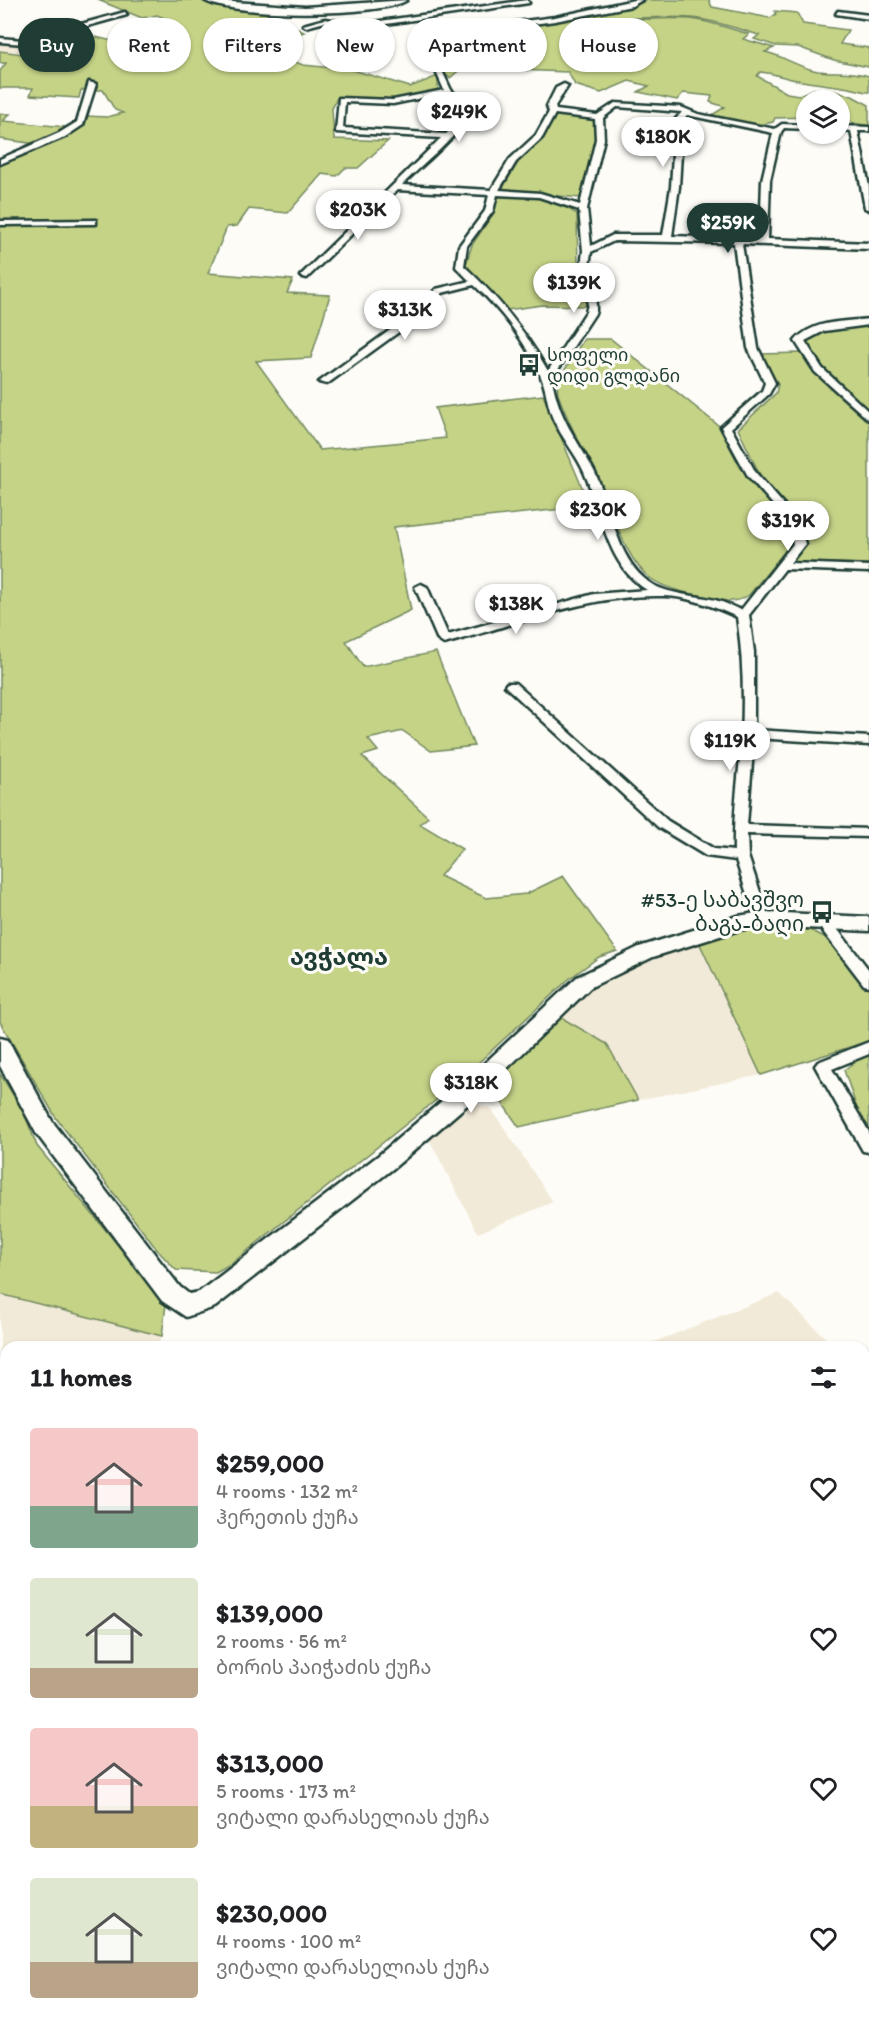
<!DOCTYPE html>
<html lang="en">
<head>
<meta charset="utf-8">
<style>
  :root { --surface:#fff; --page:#f6f6f6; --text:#202124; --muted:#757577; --accent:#1f3d34 }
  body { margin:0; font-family:Itim,"Noto Sans Georgian",sans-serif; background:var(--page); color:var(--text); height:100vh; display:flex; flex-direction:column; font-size:22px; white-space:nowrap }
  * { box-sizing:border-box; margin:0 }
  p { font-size:20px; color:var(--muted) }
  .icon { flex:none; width:33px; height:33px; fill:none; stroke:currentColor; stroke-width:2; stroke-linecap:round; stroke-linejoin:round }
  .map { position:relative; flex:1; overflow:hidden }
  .details { position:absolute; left:0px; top:1341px; width:870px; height:686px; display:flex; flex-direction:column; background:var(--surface); border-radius:18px 18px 0 0; box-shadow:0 2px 4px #0004 }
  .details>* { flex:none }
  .banner { position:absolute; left:18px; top:18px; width:834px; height:54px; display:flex; gap:12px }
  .buttons { position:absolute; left:796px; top:90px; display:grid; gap:12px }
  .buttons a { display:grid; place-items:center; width:54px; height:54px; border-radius:50%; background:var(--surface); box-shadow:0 2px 4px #0004; font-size:30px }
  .price { position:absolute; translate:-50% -51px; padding:0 14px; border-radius:21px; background:#fff; color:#222; font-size:20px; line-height:39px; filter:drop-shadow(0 2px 3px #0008) }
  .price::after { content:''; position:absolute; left:50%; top:36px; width:18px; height:14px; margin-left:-9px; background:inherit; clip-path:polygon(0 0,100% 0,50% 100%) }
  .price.on { background:var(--accent); color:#fff }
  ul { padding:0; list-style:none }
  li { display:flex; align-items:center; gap:18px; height:150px; padding:0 30px }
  li span { display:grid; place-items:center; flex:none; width:168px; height:120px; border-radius:6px; color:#555 }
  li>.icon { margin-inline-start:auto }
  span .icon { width:72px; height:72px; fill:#fffc; stroke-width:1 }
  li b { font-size:26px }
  h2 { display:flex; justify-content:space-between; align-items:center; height:72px; padding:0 30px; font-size:26px }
  .chip { padding:0 21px; border-radius:27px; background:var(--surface); box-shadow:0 2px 4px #0004; font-size:21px; line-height:54px }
  .chip.on { background:var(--accent); color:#fff }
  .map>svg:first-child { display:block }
  .built { fill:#f2ead8 }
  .green { fill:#c5d387; stroke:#72885e; stroke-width:1.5 }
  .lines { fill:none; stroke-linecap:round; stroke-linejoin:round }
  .street-casing { stroke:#1f3d34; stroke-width:5 }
  .secondary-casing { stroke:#1f3d34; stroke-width:5 }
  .street { fill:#fdfcf7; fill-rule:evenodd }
  .secondary { fill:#fdfcf7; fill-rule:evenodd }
  .labels { text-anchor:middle; stroke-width:6; stroke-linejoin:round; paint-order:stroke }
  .far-poi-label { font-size:18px; fill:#1f3d34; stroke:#fdfcf7; text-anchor:start }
  .poi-label { font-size:21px; fill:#1f3d34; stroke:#fdfcf7; text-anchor:end }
  .quarter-label { font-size:24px; font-weight:bold; fill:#1f3d34; stroke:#fdfcf7 }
</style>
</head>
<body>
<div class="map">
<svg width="869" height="2026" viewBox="0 0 869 2026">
  <rect width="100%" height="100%" fill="#fdfcf7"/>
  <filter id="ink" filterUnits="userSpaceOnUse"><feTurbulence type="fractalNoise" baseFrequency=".0167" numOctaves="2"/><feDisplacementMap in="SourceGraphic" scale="12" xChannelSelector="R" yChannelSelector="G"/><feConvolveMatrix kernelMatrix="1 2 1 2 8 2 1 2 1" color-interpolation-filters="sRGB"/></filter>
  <g filter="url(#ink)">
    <path class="built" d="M0 41 56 48 79 43 88 46 46 57 0 51Z
      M698 940 761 1075 638 1100 607 1045 555 1014 599 976Z
      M472 1103 491 1108 553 1202 478 1233 428 1137 459 1109Z
      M779 1293 835 1347H641Z
      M0 1294 162 1336 156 1347H6V1655L0 1668Z"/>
    <path class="green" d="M98 0H200L258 10 304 32 275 41 289 47 287 53 290 60 303 65 353 70 410 87 438 76V91L390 100 337 98 332 109 334 139 388 141 358 168H345L337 176 322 174 288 213 249 209 237 226 227 227 208 273 293 280 287 293 330 295 311 358 256 361 320 450 446 438 435 408 543 395 590 506 394 527 411 610 346 641 363 667 436 652 474 746 431 751 403 731 368 739 378 751 362 756 428 817 420 824 462 849 440 876 486 898 526 894 563 876 617 951 599 957 569 979 450 1089 232 1263 216 1272 176 1270 158 1251 56 1118 0 1022V165L44 145 0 139V114H10L3 121 76 128 83 123 86 116 107 117 123 113 115 110 103 90H81L79 98 30 95 33 88H0V71L6 63H0V51L46 57 87 46 79 43 96 37 112 41 167 19 157 15 142 18Z
      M648 0H709L712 7 770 18 776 14 775 11 797 13 803 24 848 30 840 44 869 48V67L834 60 798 47 776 46 754 39 759 35C738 29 714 20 692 18 655 15 618 22 582 16L633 6Z
      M579 17C616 24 653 16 690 19 710 21 730 29 749 34L743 39 774 48 765 52C784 56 799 68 818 71 835 73 852 71 869 76V92H866C843 85 821 85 797 80 784 78 773 73 760 72L757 76 787 93 799 95 814 89 834 91 852 96 869 105V126L849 122V117L840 113V100H807V117L775 118 773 122 754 126 709 117 725 107 710 102 712 96 683 93 677 100 638 92 649 86 629 81 601 93 575 85 568 72 516 70 505 57 471 60 450 78 441 71 438 61 450 43 465 34Z
      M556 114 592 119C603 134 586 180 581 198L501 191 520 159 544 136Z
      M498 194 554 200 577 214 578 269 586 296V306L542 305 507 310 468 267 466 264 472 245 495 211Z
      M869 324V412L823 371 806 342 815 333Z
      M584 339H611L719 426 740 467 783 517 789 546 749 595C734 605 723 600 706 597 688 593 665 589 650 578 626 560 616 520 605 494 589 460 570 429 558 394L557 382Z
      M802 353 829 387 869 423V564L792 562 807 544 797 517 761 477 738 429 776 393 778 384 761 354Z
      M749 924C765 925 785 923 800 927 829 935 860 959 869 990 869 1005 869 1025 869 1041L761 1075 698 940Z
      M555 1014 607 1044 638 1100 519 1127 487 1081Z
      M863 1056H869V1127L859 1115 844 1070Z
      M0 1074 23 1110 37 1146 166 1304 162 1336 0 1294Z
      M869 1436V2026H0V1778L6 1776V2020H864V1440Z"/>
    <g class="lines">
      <g class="street-casing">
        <path id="street" d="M527 0 529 3 359 28 325 22 306 27 303 25 325 19 359 24Z
          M634 0H642L632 6 555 21 465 33 450 38 437 60 451 90 472 110C456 139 426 161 402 185L491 190 510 159 536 135 549 112 547 106 556 88 564 84 568 86 555 106 556 110 597 115 615 103 681 107 698 114 775 129 782 124 807 125V129L784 128 781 132 770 180 768 239 869 243V249L742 244 758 348 775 383 769 394 731 428 756 473 799 522 805 544 790 563 869 566V572L785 569 749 615 754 652V730L869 737V745L754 738 747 825 869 829V837L747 834 748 856 769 919 762 924 755 919 736 860 706 856 658 827 505 686 507 683H515L668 821 714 849 734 851C733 812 739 774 742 736 744 697 743 656 737 617 715 607 688 596 663 596 587 594 516 625 444 644L438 640 415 587 421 584 427 587 448 635 594 594 647 590C606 565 602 512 584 472 576 454 562 438 554 421 547 406 547 391 541 377 527 343 501 310 474 285L442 293 414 321 327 384 319 382 408 317 436 289 470 281 456 267 459 246 485 211 489 195 397 190 307 278 300 276 441 138 336 132 339 98 393 100 444 90 431 60 445 36 464 29 555 17ZM446 93 464 110 458 122 446 134 343 128 345 102 393 104ZM617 107 682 112 675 120 671 187 663 235H613L591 246 587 209 604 139 603 118ZM555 114 595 119 596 139 580 205 540 193 499 190 516 162 542 138ZM687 115 773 133 762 180 760 239 672 236 679 187 683 120ZM497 195 539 197 579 210 583 251 580 273 588 304 586 312 548 371C525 331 498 297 464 266L467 246 493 211ZM614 241 734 243 748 348 765 383 762 391 721 427 748 476 789 523 793 544 741 610C733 607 724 602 715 600 696 595 671 595 653 585 614 561 613 506 593 469 575 436 559 419 552 379L596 312V304L588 273 591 252Z
          M838 11 869 15V19L836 14Z
          M125 12 127 15 23 44 0 42V38L23 40Z
          M89 82 96 84 83 125 65 137 0 164V159L59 133 77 122Z
          M840 126 869 127V131H858L869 187V210L865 208 851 131 840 130Z
          M96 220V224H93L0 225V221Z
          M869 319V325L824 331 805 341 822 368 869 412V420L815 372 795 341C812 320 844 322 869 319Z
          M823 916 828 917 869 970V986L864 985 818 925 816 921 818 917Z
          M869 1042V1054L832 1069 869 1132V1152L863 1151 815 1066 818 1062Z"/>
      </g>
      <g class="secondary-casing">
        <path id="secondary" d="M204 0 305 7 407 0C384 17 228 17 204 0Z
          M762 912 869 917V931L762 926 739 930 653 957 591 987 488 1087 395 1167 215 1307 186 1317 162 1301 36 1133 0 1066V1038L8 1040 52 1121 180 1287 189 1294 199 1292 224 1273 379 1155 472 1075 577 977 639 947 738 916Z"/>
      </g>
      <use href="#street" class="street"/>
      <use href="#secondary" class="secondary"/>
    </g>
  </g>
  <defs>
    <g id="bus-bare" transform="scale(1.8)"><path d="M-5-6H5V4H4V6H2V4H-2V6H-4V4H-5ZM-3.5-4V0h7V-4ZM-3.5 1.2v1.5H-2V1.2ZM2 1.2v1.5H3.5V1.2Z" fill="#1f3d34" stroke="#fdfcf7" stroke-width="2.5" paint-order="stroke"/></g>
  </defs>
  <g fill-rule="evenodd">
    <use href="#bus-bare" x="529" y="365"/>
    <use href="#bus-bare" x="822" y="912"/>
  </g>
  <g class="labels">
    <g class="far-poi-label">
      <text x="547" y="361">სოფელი<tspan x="547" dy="21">დიდი გლდანი</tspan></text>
    </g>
    <g class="poi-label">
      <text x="804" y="907">#53-ე საბავშვო<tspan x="804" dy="24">ბაგა-ბაღი</tspan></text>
    </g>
    <g class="quarter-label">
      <text x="339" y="965">ავჭალა</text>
    </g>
  </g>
</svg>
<div class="buttons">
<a><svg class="icon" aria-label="layers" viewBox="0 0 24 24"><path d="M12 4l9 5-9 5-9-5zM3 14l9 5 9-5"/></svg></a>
</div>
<b class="price" style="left:459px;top:143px">$249K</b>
<b class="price" style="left:663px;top:168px">$180K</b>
<b class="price" style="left:358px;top:241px">$203K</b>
<b class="price on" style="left:728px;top:254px">$259K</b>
<b class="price" style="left:574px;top:314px">$139K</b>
<b class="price" style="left:405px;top:341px">$313K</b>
<b class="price" style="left:598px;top:541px">$230K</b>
<b class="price" style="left:788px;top:552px">$319K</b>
<b class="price" style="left:516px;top:635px">$138K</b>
<b class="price" style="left:730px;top:772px">$119K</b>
<b class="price" style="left:471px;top:1114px">$318K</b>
<div class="banner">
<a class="chip on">Buy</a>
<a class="chip">Rent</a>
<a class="chip">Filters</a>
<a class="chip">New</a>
<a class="chip">Apartment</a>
<a class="chip">House</a>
</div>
<section class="details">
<h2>11 homes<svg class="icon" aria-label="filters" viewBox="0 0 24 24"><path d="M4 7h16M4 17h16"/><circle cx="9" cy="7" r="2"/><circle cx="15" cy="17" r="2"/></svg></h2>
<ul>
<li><span style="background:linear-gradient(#f6c9c9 65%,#7fa58c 0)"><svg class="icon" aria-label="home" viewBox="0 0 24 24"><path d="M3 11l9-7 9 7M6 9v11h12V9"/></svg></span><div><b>$259,000</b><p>4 rooms · 132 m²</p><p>ჰერეთის ქუჩა</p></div><svg class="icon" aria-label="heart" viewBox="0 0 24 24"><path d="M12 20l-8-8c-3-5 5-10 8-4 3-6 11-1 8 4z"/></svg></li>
<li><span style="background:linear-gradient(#dfe7d0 75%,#b9a48a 0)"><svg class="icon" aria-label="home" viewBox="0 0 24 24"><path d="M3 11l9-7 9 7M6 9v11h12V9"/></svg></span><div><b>$139,000</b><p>2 rooms · 56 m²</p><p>ბორის პაიჭაძის ქუჩა</p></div><svg class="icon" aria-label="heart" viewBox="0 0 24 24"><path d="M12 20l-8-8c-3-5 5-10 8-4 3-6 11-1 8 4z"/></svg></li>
<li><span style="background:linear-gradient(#f6c9c9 65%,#c2b280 0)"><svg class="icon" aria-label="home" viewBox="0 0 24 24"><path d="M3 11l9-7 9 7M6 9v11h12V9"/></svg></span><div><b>$313,000</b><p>5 rooms · 173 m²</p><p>ვიტალი დარასელიას ქუჩა</p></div><svg class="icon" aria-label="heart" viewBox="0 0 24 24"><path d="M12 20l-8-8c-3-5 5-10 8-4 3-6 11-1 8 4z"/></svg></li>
<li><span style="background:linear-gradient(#dfe7d0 70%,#b9a48a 0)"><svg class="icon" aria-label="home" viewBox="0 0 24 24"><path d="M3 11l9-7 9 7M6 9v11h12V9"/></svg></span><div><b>$230,000</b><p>4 rooms · 100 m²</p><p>ვიტალი დარასელიას ქუჩა</p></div><svg class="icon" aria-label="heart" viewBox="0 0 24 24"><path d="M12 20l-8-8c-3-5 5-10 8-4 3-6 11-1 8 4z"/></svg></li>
</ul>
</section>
</div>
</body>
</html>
